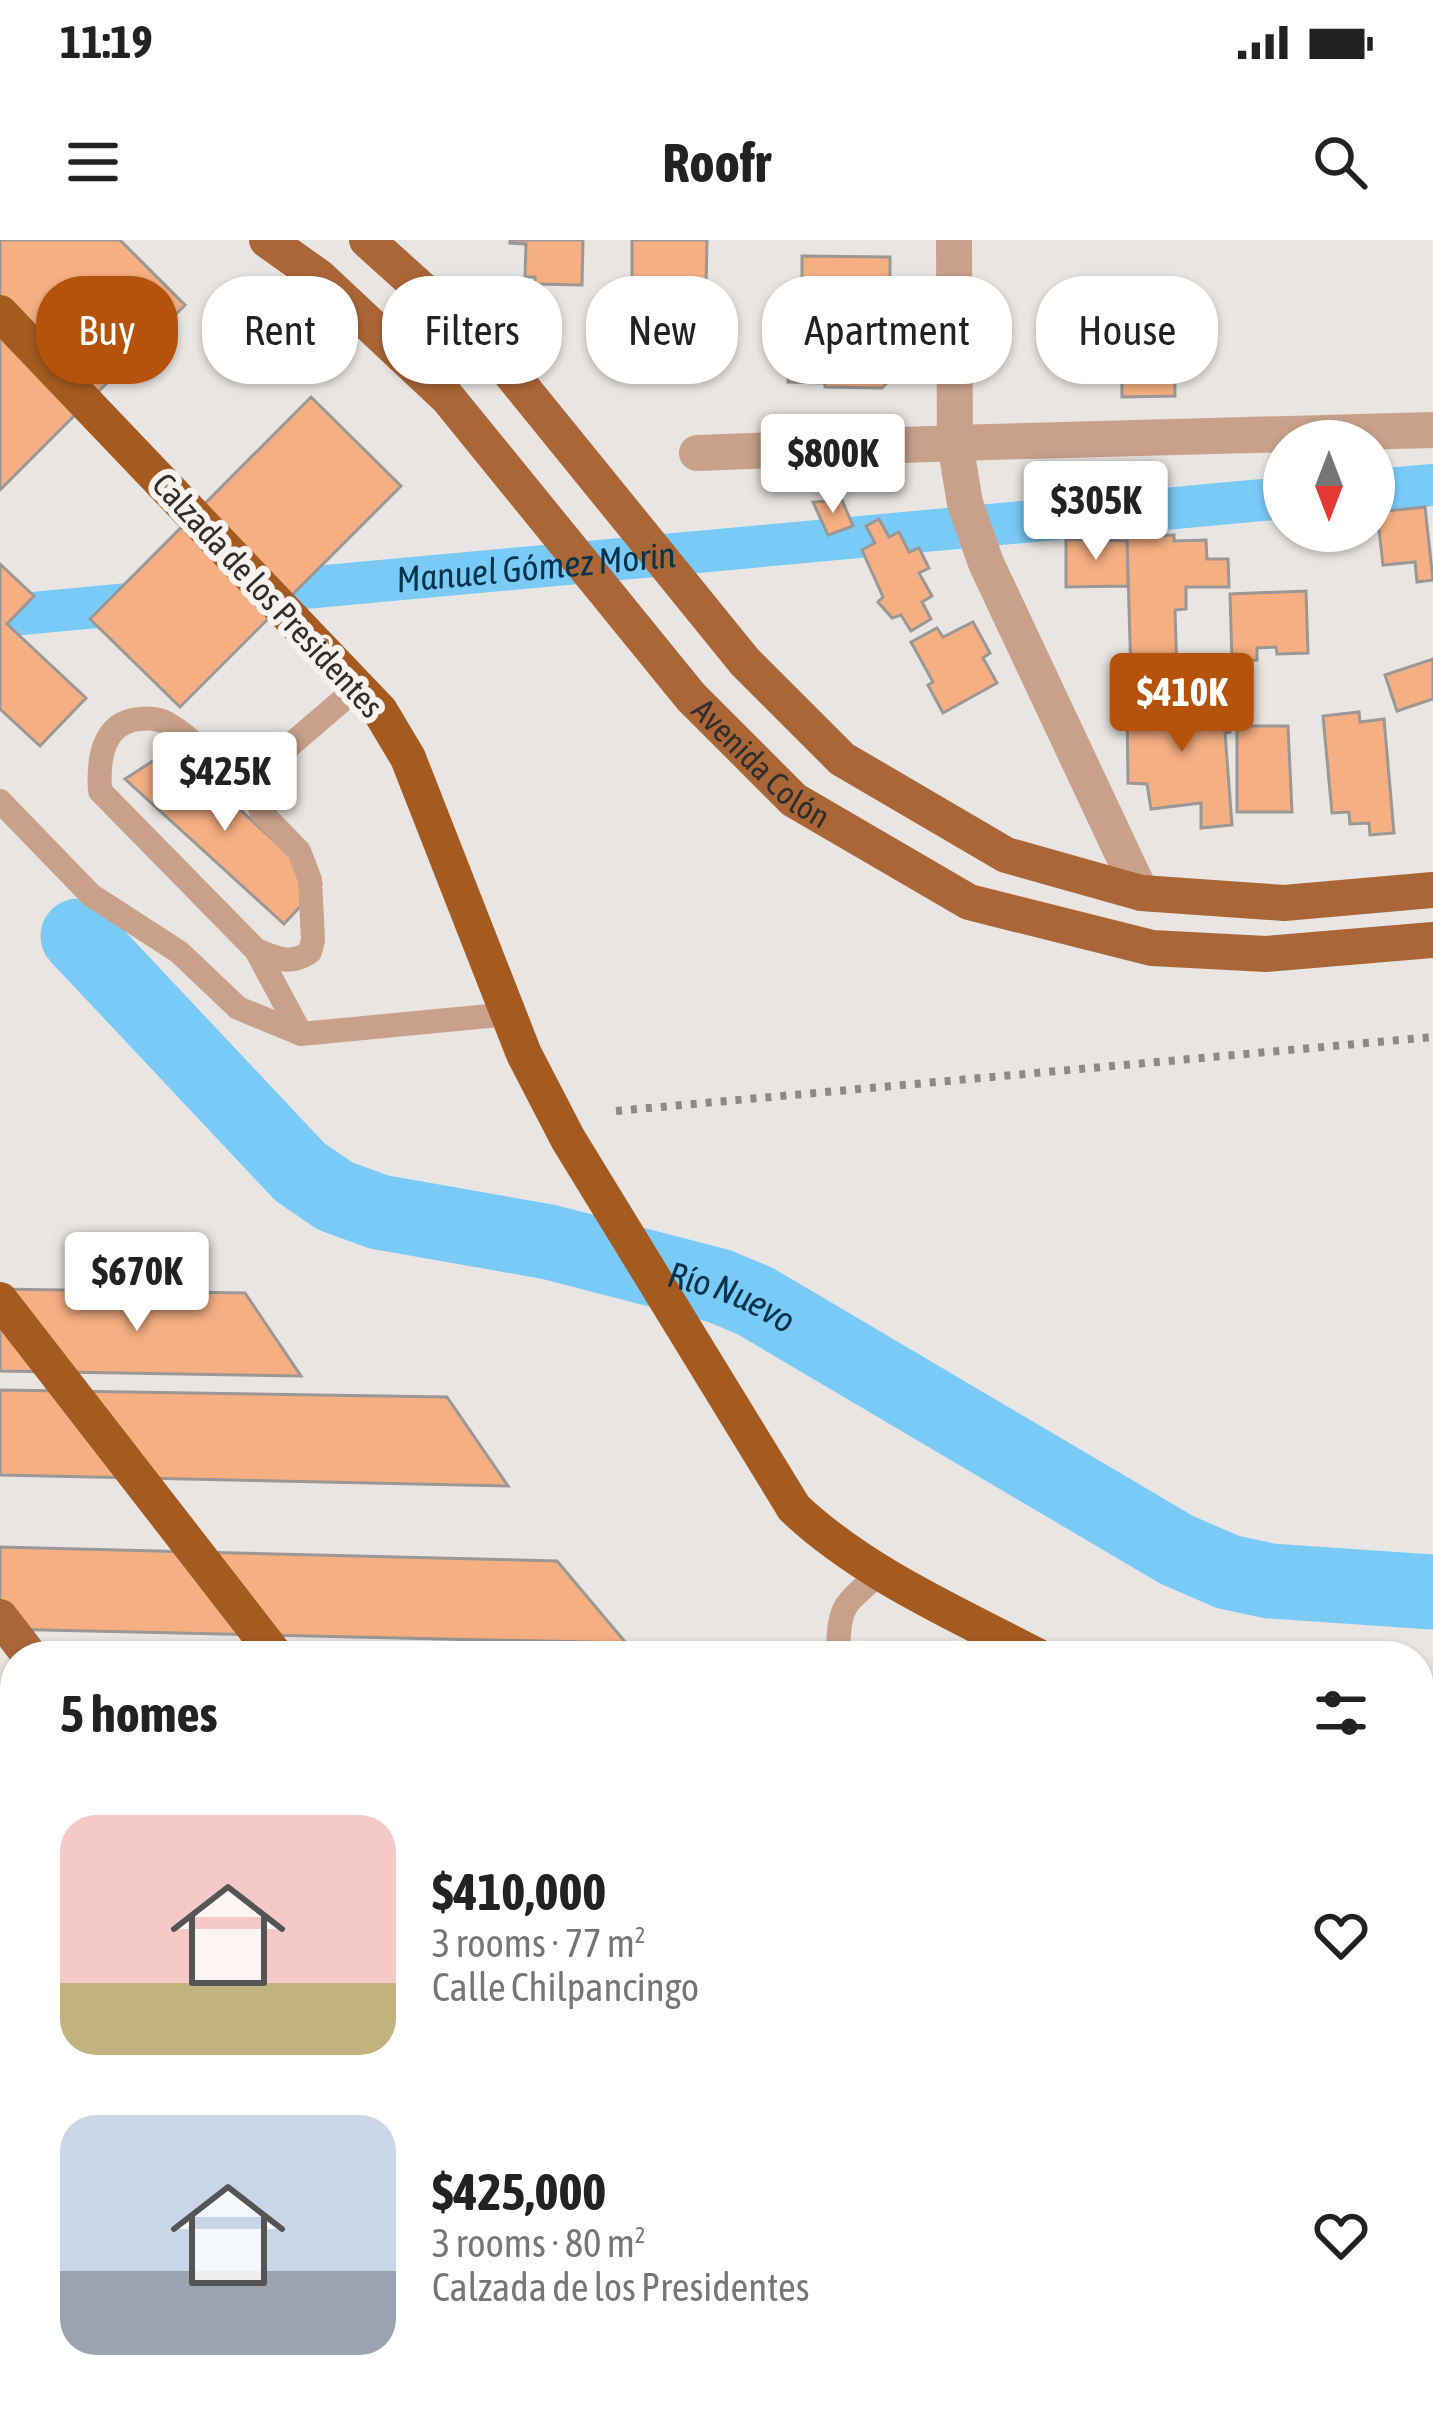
<!DOCTYPE html>
<html lang="en">
<head>
<meta charset="utf-8">
<style>
  :root { --surface:#fff; --page:#f6f6f6; --text:#222; --muted:#767676; --accent:#b45309 }
  body { margin:0; font-family:"Asap Condensed",sans-serif; background:var(--page); color:var(--text); height:100vh; display:flex; flex-direction:column; font-size:45px; white-space:nowrap }
  * { box-sizing:border-box; margin:0 }
  p { font-size:39px; color:var(--muted) }
  .icon { flex:none; width:66px; height:66px; fill:none; stroke:currentColor; stroke-width:2; stroke-linecap:round; stroke-linejoin:round }
  .map { position:relative; flex:1; overflow:hidden }
  .drawer { position:absolute; left:0px; top:1401px; width:1434px; height:768px; display:flex; flex-direction:column; background:var(--surface); border-radius:48px 48px 0 0; box-shadow:0 3px 9px #0004 }
  .drawer>* { flex:none }
  .banner { position:absolute; left:36px; top:36px; width:1362px; height:108px; display:flex; gap:24px }
  .needle { width:78px; rotate:180deg }
  .controls { position:absolute; left:1263px; top:180px; display:grid; gap:24px }
  .controls a { display:grid; place-items:center; width:132px; height:132px; border-radius:50%; background:var(--surface); box-shadow:0 3px 9px #0004; font-size:60px }
  .price { position:absolute; translate:-50% -102px; padding:0 27px; border-radius:12px; background:#fff; color:#222; font-size:39px; line-height:78px; filter:drop-shadow(0 3px 6px #0008) }
  .price::after { content:''; position:absolute; left:50%; top:72px; width:36px; height:27px; margin-left:-18px; background:inherit; clip-path:polygon(0 0,100% 0,50% 100%) }
  .price.selected { background:var(--accent); color:#fff }
  ul { padding:0; list-style:none }
  li { display:flex; align-items:center; gap:36px; height:300px; padding:0 60px }
  li span { display:grid; place-items:center; flex:none; width:336px; height:240px; border-radius:36px; color:#555 }
  li>.icon { margin-inline-start:auto }
  span .icon { width:144px; height:144px; fill:#fffc; stroke-width:1 }
  li b { font-size:51px }
  h2 { display:flex; justify-content:space-between; align-items:center; height:144px; padding:0 60px; font-size:51px }
  .pill { padding:0 42px; border-radius:48px; background:var(--surface); box-shadow:0 3px 9px #0004; font-size:42px; line-height:108px }
  .pill.selected { background:var(--accent); color:#fff }
  .status { display:flex; justify-content:space-between; align-items:center; height:84px; padding:0 60px; background:var(--surface); direction:ltr }
  .status svg { height:33px; fill:currentColor }
  header { display:flex; justify-content:space-between; align-items:center; height:156px; padding:0 60px; background:var(--surface); font-size:54px; font-weight:700 }
  .map>svg:first-child { display:block }
  .lines { fill:none; stroke-linecap:round; stroke-linejoin:round }
  .canal { stroke:#7acaf8; stroke-width:42 }
  .river { stroke:#7acaf8; stroke-width:75 }
  .building { fill:#f6af82; stroke:#9a9794; stroke-width:3 }
  .path { stroke:#8c8a88; stroke-width:8; stroke-dasharray:6 9; stroke-linecap:butt }
  .service { stroke:#c9a18a; stroke-width:24 }
  .minor { stroke:#c9a18a; stroke-width:36 }
  .primary { stroke:#ab6637; stroke-width:36 }
  .trunk { stroke:#a55a20; stroke-width:36 }
  .rail { stroke:#757371; stroke-width:9 }
  .labels { text-anchor:middle; stroke-width:12; stroke-linejoin:round; paint-order:stroke }
  .street-label { font-size:33px; fill:#2f2e2d; stroke:#f5f2ef }
  .water-label { font-size:36px; font-style:italic; fill:#03344b; stroke:#f5f2ef }
</style>
</head>
<body>
<div class="status"><b>11:19</b><svg viewBox="0 0 49 12"><path d="M0 12V9h3v3zM5 12V6h3v6zM10 12V3h3v9zM15 12V0h3v12zM26 1h20v11H26zM47 4h2v5h-2z"/></svg></div>
<header><svg class="icon" aria-label="menu" viewBox="0 0 24 24"><path d="M4 6h16M4 12h16M4 18h16"/></svg>Roofr<svg class="icon" aria-label="search" viewBox="0 0 24 24"><circle cx="10" cy="10" r="6"/><path d="M15 15l6 6"/></svg></header>
<div class="map">
<svg width="1433" height="2169" viewBox="0 0 1433 2169">
  <rect width="100%" height="100%" fill="#e8e5e2"/>
  <g class="lines">
    <g class="canal">
      <path d="M1374 250 1433 245"/>
      <path id="s1" d="M240 354 1284 258"/>
      <path d="M0 376 160 361"/>
    </g>
    <path class="river" id="s2" d="M78 696 300 932 335 956 379 972 549 1002 719 1046 755 1061 1177 1310 1228 1332 1270 1341 1433 1352"/>
  </g>
  <path class="building" d="M0 0H120L185 65 0 250Z
    M510 0H583L582 45 535 44V37H525L526 4 510 3Z
    M632 0H707L706 46 632 44Z
    M802 16 890 17V50H864V66L802 65Z
    M1121 56H1174L1175 156 1122 157Z
    M825 92 897 94 896 133 882 148 825 147V143L788 142V115H824Z
    M311 157 401 246 180 467 90 379Z
    M842 260 853 286 828 295 813 262Z
    M1425 267 1433 340 1417 342 1415 322 1383 325 1377 272Z
    M879 279 889 297 899 292 909 312 919 308 929 328 919 333 932 356 922 362 931 379 911 391 901 375 892 378 878 362 883 357 862 310 875 303 866 286Z
    M1174 295V301L1206 300 1207 319H1228L1229 347H1186V369L1175 370 1177 435 1131 436 1127 297Z
    M1066 299 1127 301 1128 346 1066 347Z
    M0 324 34 356 7 384 86 458 40 506 0 469Z
    M1306 351 1308 413 1277 414 1276 407 1257 408V420L1232 421 1230 354Z
    M973 382 990 413 983 418 997 443 943 473 928 445 933 442 911 402 937 388 943 397Z
    M1433 419V459L1397 471 1385 435Z
    M1230 459V492L1225 493 1232 585 1201 588V563L1151 569 1147 544 1128 543 1127 464Z
    M1359 472 1360 482 1384 479 1394 593 1370 595 1369 583 1350 584 1349 572 1332 573 1323 476Z
    M1237 486H1288L1292 572H1237Z
    M173 508 321 644 284 684 125 539Z
    M0 1049 245 1053 301 1136 0 1131Z
    M0 1150 447 1157 508 1246 0 1235Z
    M0 1307 557 1321 626 1403 0 1389Z
    M0 1964 15 1979V2103L0 2102Z"/>
  <g class="lines">
    <path class="path" d="M616 871 1433 797"/>
    <path class="service" d="M253 537 261 572 299 611 310 640 313 700 310 712C290 726 276 718 256 710
      M0 561 91 655 179 712 238 768 301 794 510 774
      M301 794 256 710 100 551C98 520 102 482 140 479 149 478 160 479 168 484 203 503 208 534 253 537L358 447
      M838 1416C839 1364 842 1367 880 1333
      M0 1943 15 1952
      M142 2154 143 2169
      M550 2154 551 2169"/>
    <path class="minor" d="M954 0 955 203 965 263 986 323 1141 653
      M697 213 955 203 1433 190"/>
    <g class="primary">
      <path id="s3" d="M267 0 319 37 447 157 691 457 794 560 969 662 1152 708 1266 714 1433 700"/>
      <path d="M367 0 500 120 745 422 842 519 1006 615 1141 653 1284 663 1433 650"/>
      <path d="M0 1377 30 1416"/>
    </g>
    <path class="trunk" d="M0 73 380 471 408 518 524 814 568 899 794 1268C863 1333 953 1372 1037 1416
      M0 1060 276 1416
      M1131 2154 1140 2169
      M1191 2169 1199 2154"/>
    <path class="rail" d="M0 1803 15 1815
      M381 2154 396 2169"/>
  </g>
  <g class="labels">
    <g class="street-label">
      <text transform="translate(268 355) rotate(47)" y="12">Calzada de los Presidentes</text>
      <text dy="12" stroke="none"><textPath href="#s3" startOffset="723">Avenida Colón</textPath></text>
    </g>
    <g class="water-label">
      <text dy="13" stroke="none"><textPath href="#s1" startOffset="297">Manuel Gómez Morin</textPath></text>
      <text dy="13" stroke="none"><textPath href="#s2" startOffset="777">Río Nuevo</textPath></text>
    </g>
  </g>
</svg>
<div class="controls">
<a><svg class="needle" viewBox="-14 -14 28 28"><path d="M0-13l5 13h-10z" fill="#e53935"/><path d="M0 13l5-13h-10z" fill="#767676"/></svg></a>
</div>
<b class="price" style="left:833px;top:276px">$800K</b>
<b class="price" style="left:1096px;top:323px">$305K</b>
<b class="price selected" style="left:1182px;top:515px">$410K</b>
<b class="price" style="left:225px;top:594px">$425K</b>
<b class="price" style="left:137px;top:1094px">$670K</b>
<div class="banner">
<a class="pill selected">Buy</a>
<a class="pill">Rent</a>
<a class="pill">Filters</a>
<a class="pill">New</a>
<a class="pill">Apartment</a>
<a class="pill">House</a>
</div>
<section class="drawer">
<h2>5 homes<svg class="icon" aria-label="filters" viewBox="0 0 24 24"><path d="M4 7h16M4 17h16"/><circle cx="9" cy="7" r="2"/><circle cx="15" cy="17" r="2"/></svg></h2>
<ul>
<li><span style="background:linear-gradient(#f6c9c9 70%,#c2b280 0)"><svg class="icon" aria-label="home" viewBox="0 0 24 24"><path d="M3 11l9-7 9 7M6 9v11h12V9"/></svg></span><div><b>$410,000</b><p>3 rooms · 77 m²</p><p>Calle Chilpancingo</p></div><svg class="icon" aria-label="heart" viewBox="0 0 24 24"><path d="M12 20l-8-8c-3-5 5-10 8-4 3-6 11-1 8 4z"/></svg></li>
<li><span style="background:linear-gradient(#c9d6e8 65%,#9aa5b1 0)"><svg class="icon" aria-label="home" viewBox="0 0 24 24"><path d="M3 11l9-7 9 7M6 9v11h12V9"/></svg></span><div><b>$425,000</b><p>3 rooms · 80 m²</p><p>Calzada de los Presidentes</p></div><svg class="icon" aria-label="heart" viewBox="0 0 24 24"><path d="M12 20l-8-8c-3-5 5-10 8-4 3-6 11-1 8 4z"/></svg></li>
</ul>
</section>
</div>
</body>
</html>
